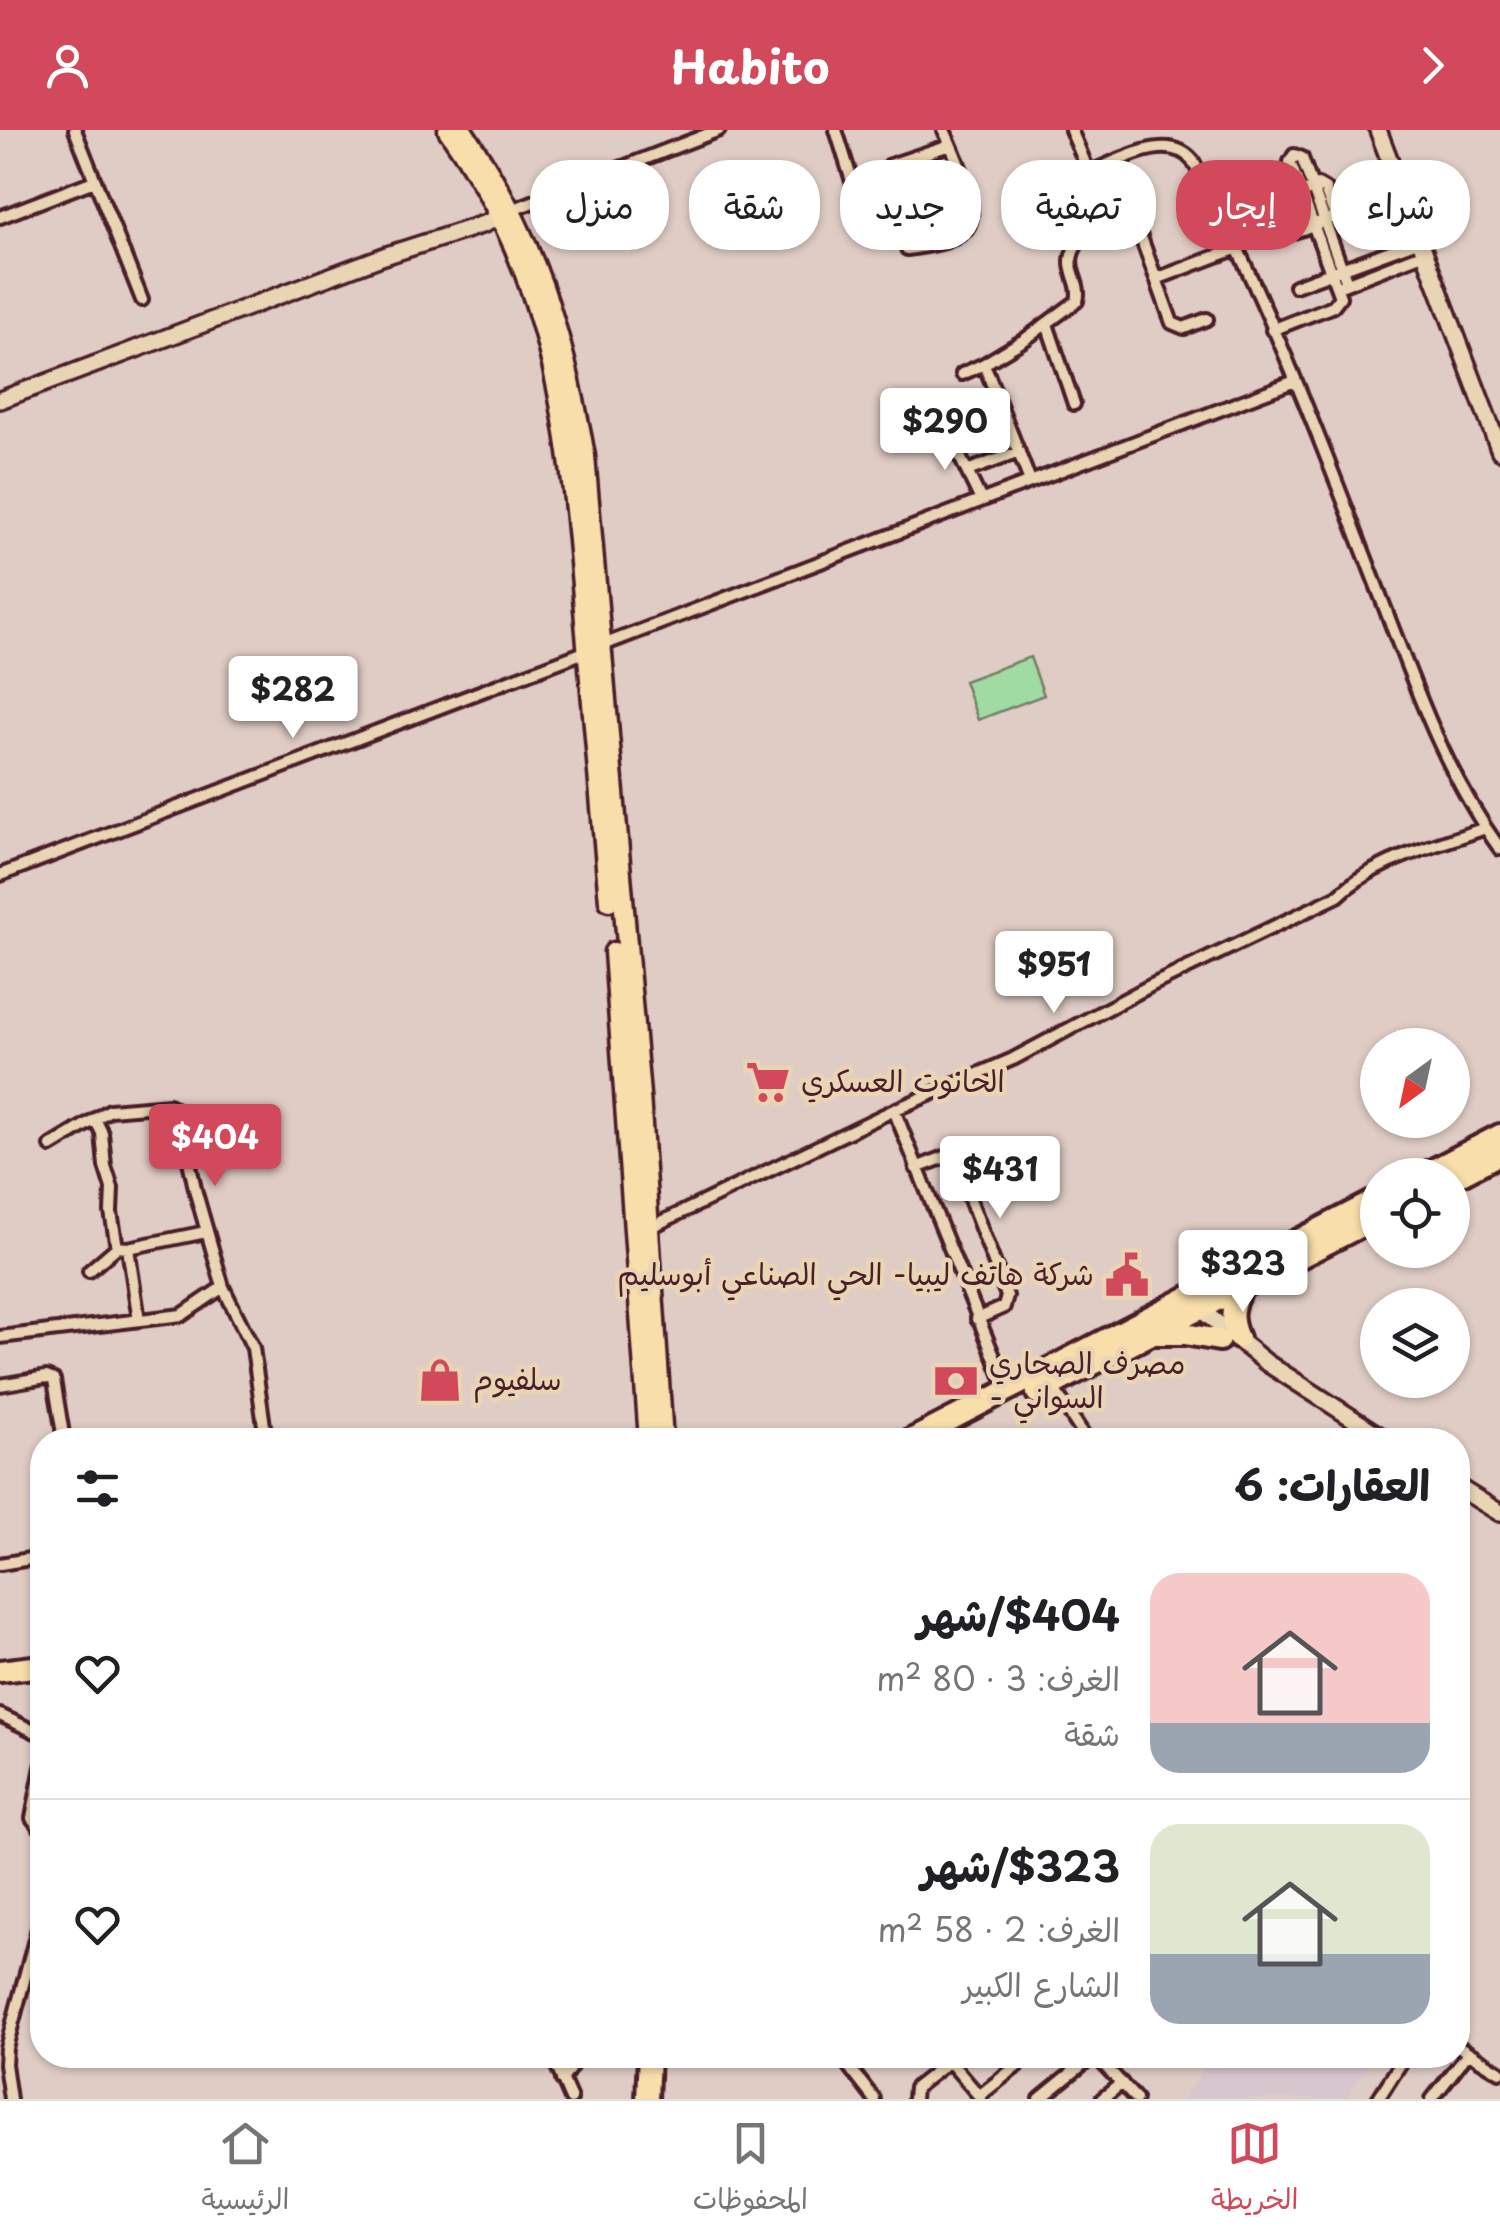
<!DOCTYPE html>
<html lang="ar">
<head>
<meta charset="utf-8">
<style>
  :root { --surface:#fff; --page:#f2f2f2; --text:#202124; --muted:#757577; --line:#e0e0e0; --accent:#d1495b }
  body { margin:0; font-family:"Playpen Sans","Playpen Sans Arabic",sans-serif; background:var(--page); color:var(--text); direction:rtl; height:100vh; display:flex; flex-direction:column; font-size:38px; white-space:nowrap }
  * { box-sizing:border-box; margin:0 }
  p { font-size:32px; color:var(--muted) }
  .icon { flex:none; width:55px; height:55px; fill:none; stroke:currentColor; stroke-width:2; stroke-linecap:round; stroke-linejoin:round }
  .map { position:relative; flex:1; overflow:hidden; direction:ltr }
  .sheet { position:absolute; left:30px; top:1298px; width:1440px; height:640px; display:flex; flex-direction:column; background:var(--surface); border-radius:40px; box-shadow:0 2px 8px #0004; direction:rtl }
  .sheet>* { flex:none }
  .banner { position:absolute; left:30px; top:30px; width:1440px; height:90px; direction:rtl; display:flex; gap:20px }
  .needle { width:65px; rotate:213deg }
  .tools { position:absolute; left:1360px; top:898px; display:grid; gap:20px }
  .tools a { display:grid; place-items:center; width:110px; height:110px; border-radius:50%; background:var(--surface); box-shadow:0 2px 8px #0004; font-size:50px }
  .price { position:absolute; translate:-50% -85px; padding:0 22px; border-radius:10px; background:#fff; color:#222; font-size:32px; line-height:65px; filter:drop-shadow(0 2px 5px #0008) }
  .price::after { content:''; position:absolute; left:50%; top:60px; width:30px; height:22px; margin-left:-15px; background:inherit; clip-path:polygon(0 0,100% 0,50% 100%) }
  .price.current { background:var(--accent); color:#fff }
  ul { padding:0; list-style:none }
  li { display:flex; align-items:center; gap:30px; height:250px; padding:0 40px }
  li+li { border-top:2px solid var(--line) }
  li span { display:grid; place-items:center; flex:none; width:280px; height:200px; border-radius:30px; color:#555 }
  li>.icon { margin-inline-start:auto }
  span .icon { width:120px; height:120px; fill:#fffc; stroke-width:1 }
  li b { font-size:42px }
  h2 { display:flex; justify-content:space-between; align-items:center; height:120px; padding:0 40px; font-size:42px }
  .chip { padding:0 35px; border-radius:40px; background:var(--surface); box-shadow:0 2px 8px #0004; font-size:35px; line-height:90px }
  .chip.current { background:var(--accent); color:#fff }
  header { display:flex; justify-content:space-between; align-items:center; height:130px; padding:0 40px; background:var(--accent); color:#fff; font-size:45px; font-weight:700 }
  .tab-bar { display:flex; justify-content:space-around; align-items:center; height:140px; border-top:2px solid var(--line); background:var(--surface); font-size:28px; color:var(--muted) }
  .tab-bar a { display:grid; justify-items:center; gap:5px }
  .tab-bar .current { color:var(--accent) }
  .map>svg:first-child { display:block }
  .built { fill:#d8c6cf }
  .park { fill:#9fdba2; stroke:#747d66; stroke-width:2.5 }
  .lines { fill:none; stroke-linecap:round; stroke-linejoin:round }
  .street-casing { stroke:#4a1f2b; stroke-width:18 }
  .secondary-casing { stroke:#4a1f2b; stroke-width:22 }
  .primary-casing { stroke:#4a1f2b; stroke-width:25 }
  .highway-casing { stroke:#4a1f2b; stroke-width:28 }
  .street { stroke:#e9d4b3; stroke-width:10 }
  .secondary { stroke:#e9d4b3; stroke-width:15 }
  .primary { stroke:#f8deab; stroke-width:18 }
  .highway { stroke:#f8deab; stroke-width:20 }
  .labels { text-anchor:middle; stroke-width:9; stroke-linejoin:round; paint-order:stroke }
  .poi-label { font-size:30px; fill:#4a1f2b; stroke:#e9d4b3; text-anchor:start }
</style>
</head>
<body>
<header><svg class="icon" aria-label="forward" viewBox="0 0 24 24"><path d="M9 5l7 7-7 7"/></svg>Habito<svg class="icon" aria-label="person" viewBox="0 0 24 24"><circle cx="12" cy="8" r="4"/><path d="M4 21q1-7 8-7t8 7"/></svg></header>
<div class="map">
<svg width="1500" height="1969" viewBox="0 0 1500 1969">
  <rect width="100%" height="100%" fill="#dfccc4"/>
  <filter id="ink" filterUnits="userSpaceOnUse"><feTurbulence type="fractalNoise" baseFrequency=".01" numOctaves="2"/><feDisplacementMap in="SourceGraphic" scale="20" xChannelSelector="R" yChannelSelector="G"/><feConvolveMatrix kernelMatrix="1 2 1 2 8 2 1 2 1" color-interpolation-filters="sRGB"/></filter>
  <g filter="url(#ink)">
    <path class="built" d="M1213 1925H1375L1346 1969H1183Z"/>
    <path class="park" d="M1030 527 1044 565 978 590 964 551Z"/>
    <g class="lines">
      <g class="street-casing">
        <path id="street" d="M75 0 142 170
          M836 0 861 80 885 78 965 54
          M890 35 950 15
          M1087 43C1118 32 1168 0 1193 31 1267 167 1324 320 1380 465 1414 553 1444 641 1500 719
          M512 80 719 0
          M1095 81 1122 71 1129 74 1172 193 1184 198 1207 189
          M0 87 94 51
          M1303 99 1292 68 1318 55 1325 59 1335 86
          M1275 109 1375 72
          M907 119C925 116 955 114 967 98 982 79 953 21 944 0
          M1156 149 1235 119
          M1343 155 1425 123
          M1295 156 1420 110
          M1047 194 1074 274
          M1272 200 1333 176 1340 167 1290 32 1294 25 1302 28 1347 153
          M962 244 984 234
          M946 298 981 370
          M967 341 1019 322
          M1030 351 984 234 1024 210 1077 171C1082 154 1067 141 1072 125 1075 112 1087 103 1092 91 1102 65 1081 24 1071 0
          M0 745 1295 251
          M894 980 1008 1261
          M95 989 102 1003 105 1036 112 1058 111 1082 117 1117
          M51 1016 110 980 169 975 178 981 196 1063 223 1157 253 1218 266 1310
          M916 1038 945 1027 955 1030 1007 1166 1004 1177 977 1189
          M645 1100 894 980 1013 929 1150 856 1338 766C1377 728 1435 717 1485 698
          M128 1118 139 1190
          M89 1141 117 1117 128 1118 206 1102
          M0 1207 182 1185 223 1157
          M0 1255 46 1247 54 1250 64 1310
          M1052 1256 1087 1310
          M0 1434 42 1427
          M0 1585 42 1605
          M42 1637 32 1688 42 1700
          M1458 1916 1500 1942
          M552 1925 571 1969
          M840 1925 874 1969
          M944 1925 981 1968
          M1095 1925 1136 1969
          M562 1950 579 1925
          M979 1966 1031 1925
          M10 1969 5 1934 6 1918 42 1783
          M914 1969 915 1958 957 1925
          M1040 1969 1094 1925
          M1102 1969 1122 1953
          M1378 1969 1406 1925
          M1432 1969 1468 1923"/>
      </g>
      <g class="secondary-casing">
        <path id="secondary" d="M1378 0 1500 321
          M0 270 384 126 484 94 509 82
          M1195 1175 1267 1233 1386 1310
          M1458 1357 1500 1383"/>
      </g>
      <g class="primary-casing">
        <path id="primary" d="M448 0C558 154 570 309 585 491 593 584 601 678 609 771
          M462 0C535 105 563 202 585 326L640 965 663 1310
          M614 822 649 1310"/>
      </g>
      <g class="highway-casing">
        <path id="highway" d="M1423 1045 1500 1005
          M1452 1049 1500 1024
          M1157 1204H1185L1219 1210
          M1238 1208C1229 1188 1231 1172 1245 1155
          M1037 1263 1378 1087
          M911 1310 1378 1069
          M0 1541 42 1536
          M647 1969 649 1925"/>
      </g>
      <use href="#street" class="street"/>
      <use href="#secondary" class="secondary"/>
      <use href="#primary" class="primary"/>
      <use href="#highway" class="highway"/>
    </g>
  </g>
  <defs>
    <g id="supermarket-bare" transform="scale(3.45)"><path d="M-6-5.5h2.5l.6 2H6L4.5 2H-2.5L-4.4-4H-6ZM-1.5 3.2a1.3 1.3 0 1 0 .1 0ZM3 3.2a1.3 1.3 0 1 0 .1 0Z" fill="#d1495b" stroke="#e9d4b3" stroke-width="2.5" paint-order="stroke"/></g>
    <g id="civic-bare" transform="scale(3.45)"><path d="M-.6-6.5H3V-4.5H.6V-3L4-1V1h2V6H-6V1h2V-1L-.6-3ZM-1.2 2.5V6h2.4V2.5Z" fill="#d1495b" stroke="#e9d4b3" stroke-width="2.5" paint-order="stroke"/></g>
    <g id="shop-bare" transform="scale(3.45)"><path d="M-5-2.5h2.3a2.7 3.5 0 0 1 5.4 0H5L5.5 6h-11ZM-1.5-2.5h3a1.5 2.3 0 0 0-3 0Z" fill="#d1495b" stroke="#e9d4b3" stroke-width="2.5" paint-order="stroke"/></g>
    <g id="bank-bare" transform="scale(3.45)"><path d="M-6-4H6V4H-6ZM0-2.3a2.3 2.3 0 1 0 0 4.6a2.3 2.3 0 1 0 0-4.6Z" fill="#d1495b" stroke="#e9d4b3" stroke-width="2.5" paint-order="stroke"/></g>
  </defs>
  <g fill-rule="evenodd">
    <use href="#supermarket-bare" x="768" y="952"/>
    <use href="#civic-bare" x="1127" y="1145"/>
    <use href="#shop-bare" x="440" y="1250"/>
    <use href="#bank-bare" x="956" y="1251"/>
  </g>
  <g class="labels">
    <g class="poi-label">
      <text x="801" y="962">الحانوت العسكري</text>
      <text x="1094" y="1155" text-anchor="end">شركة هاتف ليبيا- الحي الصناعي أبوسليم</text>
      <text x="989" y="1244">مصرف الصحاري<tspan x="989" dy="34">- السواني</tspan></text>
      <text x="473" y="1260">سلفيوم</text>
    </g>
  </g>
</svg>
<div class="tools">
<a><svg class="needle" viewBox="-14 -14 28 28"><path d="M0-13l5 13h-10z" fill="#e53935"/><path d="M0 13l5-13h-10z" fill="#757577"/></svg></a>
<a><svg class="icon" aria-label="locate" viewBox="0 0 24 24"><circle cx="12" cy="12" r="6"/><path d="M12 2v4M12 18v4M2 12h4M18 12h4"/></svg></a>
<a><svg class="icon" aria-label="layers" viewBox="0 0 24 24"><path d="M12 4l9 5-9 5-9-5zM3 14l9 5 9-5"/></svg></a>
</div>
<b class="price" style="left:945px;top:343px">$290</b>
<b class="price" style="left:293px;top:611px">$282</b>
<b class="price" style="left:1054px;top:886px">$951</b>
<b class="price current" style="left:215px;top:1059px">$404</b>
<b class="price" style="left:1000px;top:1091px">$431</b>
<b class="price" style="left:1243px;top:1185px">$323</b>
<div class="banner">
<a class="chip">شراء</a>
<a class="chip current">إيجار</a>
<a class="chip">تصفية</a>
<a class="chip">جديد</a>
<a class="chip">شقة</a>
<a class="chip">منزل</a>
</div>
<section class="sheet">
<h2>العقارات: 6<svg class="icon" aria-label="filters" viewBox="0 0 24 24"><path d="M4 7h16M4 17h16"/><circle cx="9" cy="7" r="2"/><circle cx="15" cy="17" r="2"/></svg></h2>
<ul>
<li><span style="background:linear-gradient(#f6c9c9 75%,#9aa5b1 0)"><svg class="icon" aria-label="home" viewBox="0 0 24 24"><path d="M3 11l9-7 9 7M6 9v11h12V9"/></svg></span><div><b>$404/شهر</b><p>الغرف: 3 · 80 m²</p><p>شقة</p></div><svg class="icon" aria-label="heart" viewBox="0 0 24 24"><path d="M12 20l-8-8c-3-5 5-10 8-4 3-6 11-1 8 4z"/></svg></li>
<li><span style="background:linear-gradient(#dfe7d0 65%,#9aa5b1 0)"><svg class="icon" aria-label="home" viewBox="0 0 24 24"><path d="M3 11l9-7 9 7M6 9v11h12V9"/></svg></span><div><b>$323/شهر</b><p>الغرف: 2 · 58 m²</p><p>الشارع الكبير</p></div><svg class="icon" aria-label="heart" viewBox="0 0 24 24"><path d="M12 20l-8-8c-3-5 5-10 8-4 3-6 11-1 8 4z"/></svg></li>
</ul>
</section>
</div>
<nav class="tab-bar">
<a class="current"><svg class="icon" aria-label="map" viewBox="0 0 24 24"><path d="M3 6l6-2 6 2 6-2v14l-6 2-6-2-6 2zM9 4v14M15 6v14"/></svg>الخريطة</a>
<a><svg class="icon" aria-label="saved" viewBox="0 0 24 24"><path d="M7 4h10v16l-5-4-5 4z"/></svg>المحفوظات</a>
<a><svg class="icon" aria-label="home" viewBox="0 0 24 24"><path d="M3 11l9-7 9 7M6 9v11h12V9"/></svg>الرئيسية</a>
</nav>
</body>
</html>
